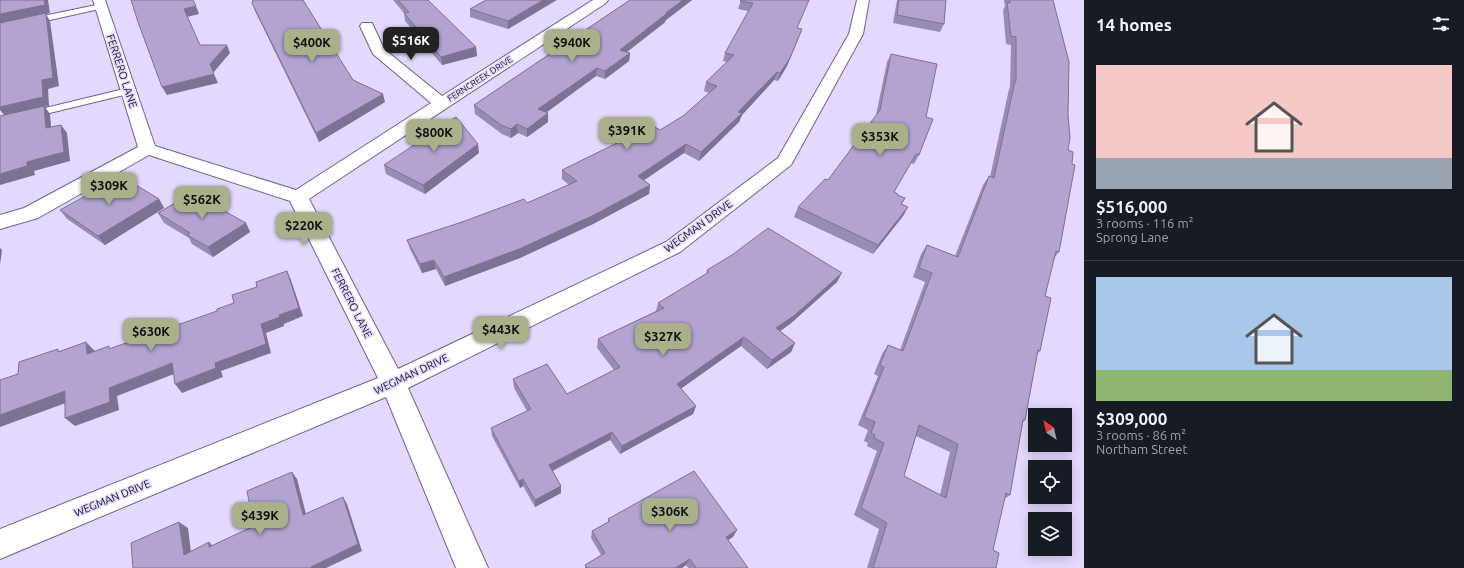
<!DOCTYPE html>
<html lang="en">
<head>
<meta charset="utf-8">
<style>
  :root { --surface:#171b24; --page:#20242c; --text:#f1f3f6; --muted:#9ea1a6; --line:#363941; --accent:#aab18a }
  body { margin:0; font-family:Ubuntu,sans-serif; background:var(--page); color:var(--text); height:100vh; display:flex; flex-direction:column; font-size:15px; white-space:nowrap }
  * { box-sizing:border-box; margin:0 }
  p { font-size:13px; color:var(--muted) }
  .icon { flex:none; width:22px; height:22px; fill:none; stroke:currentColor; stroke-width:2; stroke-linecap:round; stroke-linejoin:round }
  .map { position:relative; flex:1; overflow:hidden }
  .side { display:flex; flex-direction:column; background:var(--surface); width:380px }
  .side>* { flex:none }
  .needle { width:26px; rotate:326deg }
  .fabs { position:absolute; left:1028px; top:408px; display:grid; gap:8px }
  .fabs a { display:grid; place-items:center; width:44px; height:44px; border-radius:0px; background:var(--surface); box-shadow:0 2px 10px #0003; font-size:20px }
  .price { position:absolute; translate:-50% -34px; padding:0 9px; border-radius:8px; background:var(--accent); color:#111; font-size:13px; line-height:26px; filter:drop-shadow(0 1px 2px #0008) }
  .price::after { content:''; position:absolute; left:50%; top:24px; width:12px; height:9px; margin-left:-6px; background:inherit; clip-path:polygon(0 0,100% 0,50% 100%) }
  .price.on { background:#222; color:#fff }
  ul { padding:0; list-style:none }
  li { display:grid; align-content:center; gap:8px; height:212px; padding:0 12px }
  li+li { border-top:1px solid var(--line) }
  li span { display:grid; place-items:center; height:124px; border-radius:0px; color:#555 }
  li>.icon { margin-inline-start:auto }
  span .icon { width:72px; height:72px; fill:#fffc; stroke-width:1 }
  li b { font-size:17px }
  h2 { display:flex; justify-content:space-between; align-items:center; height:48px; padding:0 12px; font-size:17px }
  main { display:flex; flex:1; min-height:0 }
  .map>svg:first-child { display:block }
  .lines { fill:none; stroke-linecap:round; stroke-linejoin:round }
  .lane-casing { stroke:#70628c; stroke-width:2 }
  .street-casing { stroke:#70628c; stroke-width:2 }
  .lane { fill:#fff; fill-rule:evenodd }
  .street { fill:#fff; fill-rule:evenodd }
  .wall { fill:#998cb4; fill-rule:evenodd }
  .shaded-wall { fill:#7d7292 }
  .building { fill:#b2a3d1; stroke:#7d7292; fill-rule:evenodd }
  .labels { text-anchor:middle; stroke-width:3; stroke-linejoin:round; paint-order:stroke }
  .far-street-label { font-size:9px; fill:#1a1425; stroke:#e4d8fe }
  .street-label { font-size:11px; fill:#1a1425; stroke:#e4d8fe }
</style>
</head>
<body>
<main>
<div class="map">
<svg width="1084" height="568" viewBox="0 0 1084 568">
  <rect width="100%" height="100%" fill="#e4d8fe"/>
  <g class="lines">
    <g class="lane-casing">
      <path id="lane" d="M101 4 105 6 104 8 0 31V25Z
        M128 88 133 91 132 93 0 125V119Z"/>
    </g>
    <g class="street-casing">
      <path id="street" d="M93 0H105L155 146 296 190 431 103 373 54 360 26 362 23H372L384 49 442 96 593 0H608L606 3 309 199 398 369 666 242 778 158 849 34 857 0H869L863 34 791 165 680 252 408 388 488 568H456L386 397 0 559V529L378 378 290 201 149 155 38 218 0 229V215L24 208 138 147Z"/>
    </g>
    <use href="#lane" class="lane"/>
    <use href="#street" class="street"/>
  </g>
  <path class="wall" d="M393 0H428L476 47 477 56 442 65 405 21 404 13Z
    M630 0H692L666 20 664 23 627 52 630 53 629 61 605 79 596 76 546 112 548 113V122L527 137 518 133 511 138 502 134 475 114 474 105Z
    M741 0H809L797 28 799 37 787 66 778 81 774 80 742 115 739 122 699 161 684 153 644 180 650 185 649 194 593 224 520 258 445 286 436 269 422 273 410 249 407 240 527 203 569 185 562 179V170L660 130 683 116 709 93 704 91 706 82 727 62 723 61 725 53 748 11 738 9Z
    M897 0H946L944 24 940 32 893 23Z
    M1004 0H1053L1068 115V150L1059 252 1054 258 1045 296 1040 351 1037 354 1025 420 1023 422 1010 495 1004 499 993 550 996 568H867L879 529 854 515 877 451 867 446 868 443 864 441 868 430 858 425 878 376 874 374 882 354 888 345 900 350 925 282 913 277 921 254 927 245 955 256 983 185 989 176 990 177 1009 89 1010 87 1011 45 1006 44 1003 10 1005 6ZM916 436 950 452 940 495 904 476Z
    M252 3 353 80 385 102 319 142 255 11Z
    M470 9 535 13 508 29 470 17Z
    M891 54 926 117 919 155 914 164 911 163 894 192 898 195 905 198 902 204 908 207 903 216 873 254 794 217 798 207 828 180 876 115 887 62Z
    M479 153 425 194 386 174 384 165Z
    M159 199 164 208 105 245 67 219 60 210Z
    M201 204 246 223 250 232 213 257 192 244 189 238 164 223 158 213Z
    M707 270 837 282 790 324 780 331 795 343 791 352 767 369 741 346 681 388 696 406 693 414 620 454 610 440 553 471 561 486V493L535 507 523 486 520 488 492 436 491 428 527 411 514 388 513 379 567 394 614 370 597 348 598 339 656 311 658 303 706 274Z
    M608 519 733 537 728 540 748 568H688L686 565 682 568H585V565L601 555 591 538 592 531 608 522Z"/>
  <path class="shaded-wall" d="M44 0H48L50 13 46 14 50 21 59 86 48 89 49 106 45 107 50 114 52 137 5 116 0 110V107L42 80 0 23V14Z
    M543 0H557L508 29V21Z
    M683 0H692L666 20 664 23 619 58 620 50 667 12Z
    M196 6 199 14 187 17 184 9Z
    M802 29 787 66 778 81 780 73Z
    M227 45 230 53 213 73 210 64Z
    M476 47 477 56 442 65 441 57Z
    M630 53 629 61 605 79V71Z
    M597 68 596 76 539 118 538 109Z
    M777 72 774 80 742 115 739 122 699 161 701 152 738 112Z
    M214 74 218 83 167 95 162 87Z
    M383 94 385 102 319 142 316 133Z
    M548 113V122L527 137V129Z
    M517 124 518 133 511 138V129Z
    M61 125 67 133 70 161 34 171 35 175 0 185V174L27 162Z
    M478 144 479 153 425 194 423 185Z
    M686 144 684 153 637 185 638 176Z
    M650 185 649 194 593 224 520 258 445 286 444 277Z
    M159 199 164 208 105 245 98 236Z
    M908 207 903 216 873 254 878 245Z
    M246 223 250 232 213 257 208 247Z
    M0 248 2 250 0 265Z
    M434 260 436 269 422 273 420 264Z
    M287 271 291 280 303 316 284 324V326L266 333 271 353 221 371 223 377 182 393 175 384 215 363 261 324 279 315Z
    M842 273 837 282 790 324 772 337 776 328Z
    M744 337 741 346 675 393 677 384Z
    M86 342 95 351V363L87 354Z
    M795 343 791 352 767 369 772 360Z
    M172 363 179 372 117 396 119 410 75 426 65 418 109 388Z
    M65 391 74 400 0 427V415Z
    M696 406 693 414 620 454 622 446Z
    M612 432 610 440 549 472V465Z
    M292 472 297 479 308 522 303 515Z
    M523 479V486L520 488 519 481Z
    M561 486V493L535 507V500Z
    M343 497 347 504 362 551 326 568H311V567Z
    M179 522 188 528 192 561 184 555Z
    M737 530 733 537 721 544 726 537Z
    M209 542 216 549 209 547Z
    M690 559 686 565 682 568H675Z"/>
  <path class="building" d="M0 0H44L45 5 0 14Z
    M131 0H193L196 6 184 9 200 45H227L210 64 214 74 162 87 138 22Z
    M253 0H303L353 80 383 94 316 133 252 3Z
    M398 0H428L476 47 441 57 404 13 409 12Z
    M486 0H543L508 21 470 9Z
    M630 0H683L667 12 665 15 620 50 630 53 605 71 597 68 538 109 548 113 527 129 517 124 511 129 501 125 474 105Z
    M741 0H809L797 28 802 29 790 58 780 73 777 72 738 112 742 113 701 152 686 144 638 176 650 185 594 215 519 249 444 277 434 260 420 264 407 240 462 222 524 199 527 203 577 181 562 170 619 142 649 124 660 130 683 116 717 86 706 82 734 55 725 53 753 3 740 1Z
    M899 0H946L944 24 897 15Z
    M1010 0H1053L1069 62 1068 115 1070 138 1068 150 1073 152 1072 164 1075 165 1059 252 1056 251 1045 296 1051 298 1040 351 1038 350 1025 420H1023L1010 495 1006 493 993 550 999 553 996 568H873L887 523 861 508 884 443 874 438 875 435 871 433 875 422 864 417 884 367 880 365 888 345 903 351 932 273 919 268 927 245 958 257 989 176 994 178 1015 81H1016V37L1011 36 1007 2 1010 3ZM919 425 958 444 946 498 904 476Z
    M46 13 53 78 42 80 43 97 0 107V23Z
    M891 54 937 64 926 117 933 119 919 155 916 154 894 192 898 194 897 195 905 198 901 204 908 207 878 245 798 207 825 179 828 180 880 110Z
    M44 106 46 128 61 125 64 152 27 162V166L0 174V116Z
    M456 117 478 144 423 185 384 165Z
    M121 176 159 199 98 236 60 210Z
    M187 196 201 204 206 201 246 223 208 247 187 235 190 233 158 213Z
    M768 228 842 273 795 315 776 328 795 343 772 360 744 337 677 384 696 406 622 446 612 432 549 465 561 486 535 500 523 479 519 481 491 428 531 409 513 379 547 364 567 394 620 367 598 339 664 308 658 303 709 272 707 270 732 255Z
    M287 271 299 308 279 315 280 317 261 324 266 344 215 363 216 368 175 384 172 363 109 388 110 402 65 418V391L0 415V380L18 374 19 362 58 349V352L86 342 87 354 109 346V349L217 311V309L234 303 232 295 257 287 256 282Z
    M694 471 737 530 726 537 748 568H696L690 559 675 568H587L585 565 605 553 592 531 610 521 608 519Z
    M292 472 303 515 343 497 358 544 311 567V568H133L131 543 179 522 184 555 209 542V547L254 526 247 491Z"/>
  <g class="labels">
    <g class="far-street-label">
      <text transform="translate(480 79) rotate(-33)" y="3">FERNCREEK DRIVE</text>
    </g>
    <g class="street-label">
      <text transform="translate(122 71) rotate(72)" y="4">FERRERO LANE</text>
      <text transform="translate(698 226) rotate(-36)" y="4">WEGMAN DRIVE</text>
      <text transform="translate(352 303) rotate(63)" y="4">FERRERO LANE</text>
      <text transform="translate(411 374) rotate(-25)" y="4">WEGMAN DRIVE</text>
      <text transform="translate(112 498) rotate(-22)" y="4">WEGMAN DRIVE</text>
    </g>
  </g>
</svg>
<div class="fabs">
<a><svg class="needle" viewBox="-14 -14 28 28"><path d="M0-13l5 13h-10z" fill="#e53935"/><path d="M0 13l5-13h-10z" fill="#9ea1a6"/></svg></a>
<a><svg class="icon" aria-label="locate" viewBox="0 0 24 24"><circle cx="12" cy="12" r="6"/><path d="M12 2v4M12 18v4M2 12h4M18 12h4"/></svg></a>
<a><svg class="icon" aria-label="layers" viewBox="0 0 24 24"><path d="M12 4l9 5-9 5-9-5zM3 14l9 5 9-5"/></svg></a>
</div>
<b class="price on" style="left:411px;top:61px">$516K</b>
<b class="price" style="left:312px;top:63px">$400K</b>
<b class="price" style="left:572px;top:63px">$940K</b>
<b class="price" style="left:627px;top:151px">$391K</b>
<b class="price" style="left:434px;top:153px">$800K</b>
<b class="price" style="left:880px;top:157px">$353K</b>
<b class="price" style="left:109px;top:206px">$309K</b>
<b class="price" style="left:202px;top:220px">$562K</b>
<b class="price" style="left:304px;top:246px">$220K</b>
<b class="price" style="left:501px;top:350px">$443K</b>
<b class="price" style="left:151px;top:352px">$630K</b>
<b class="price" style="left:663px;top:357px">$327K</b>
<b class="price" style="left:670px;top:532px">$306K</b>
<b class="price" style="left:260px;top:536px">$439K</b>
</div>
<section class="side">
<h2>14 homes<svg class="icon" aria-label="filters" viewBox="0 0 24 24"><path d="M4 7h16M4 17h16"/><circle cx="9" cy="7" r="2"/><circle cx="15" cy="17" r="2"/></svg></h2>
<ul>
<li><span style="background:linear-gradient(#f6c9c9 75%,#9aa5b1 0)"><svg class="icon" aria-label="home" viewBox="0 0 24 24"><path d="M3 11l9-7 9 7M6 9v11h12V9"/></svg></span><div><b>$516,000</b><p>3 rooms · 116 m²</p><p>Sprong Lane</p></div></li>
<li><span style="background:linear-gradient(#a9c7e8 75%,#8fb573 0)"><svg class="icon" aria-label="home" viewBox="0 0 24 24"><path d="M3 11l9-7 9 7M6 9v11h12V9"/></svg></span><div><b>$309,000</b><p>3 rooms · 86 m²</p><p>Northam Street</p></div></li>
</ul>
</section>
</main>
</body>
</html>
